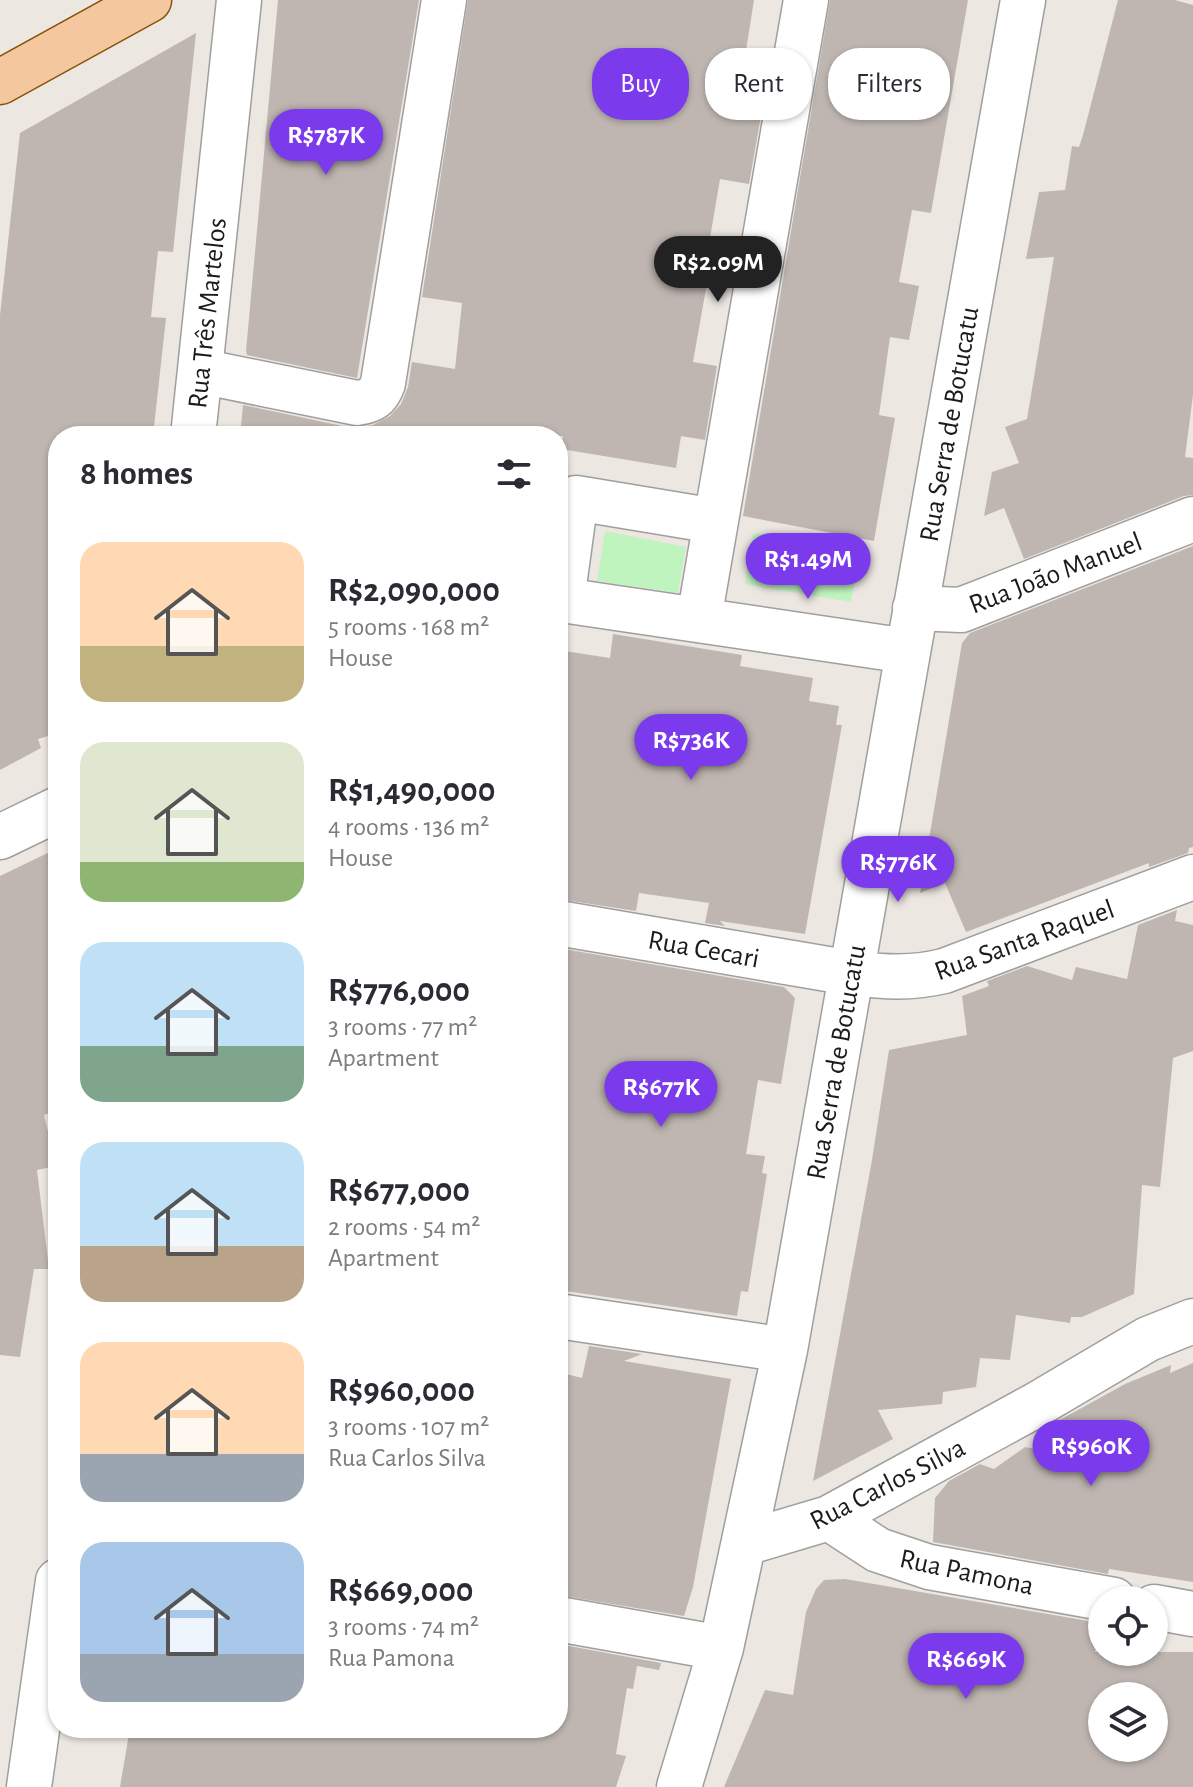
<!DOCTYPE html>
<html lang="en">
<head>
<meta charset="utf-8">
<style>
  :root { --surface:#fff; --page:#f2f2f3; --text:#2b2b33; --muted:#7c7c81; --accent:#7c3aed }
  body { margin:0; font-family:"Alegreya Sans",sans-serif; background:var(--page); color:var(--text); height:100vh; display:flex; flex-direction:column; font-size:30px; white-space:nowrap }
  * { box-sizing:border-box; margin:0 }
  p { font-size:26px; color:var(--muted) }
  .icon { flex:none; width:44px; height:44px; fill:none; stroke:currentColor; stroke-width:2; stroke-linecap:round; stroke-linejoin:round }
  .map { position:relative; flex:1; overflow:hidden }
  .sheet { position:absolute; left:48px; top:426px; width:520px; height:1312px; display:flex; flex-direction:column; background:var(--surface); border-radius:32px; box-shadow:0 2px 6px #0004 }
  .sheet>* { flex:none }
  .banner { position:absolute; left:592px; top:48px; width:480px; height:72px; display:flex; gap:16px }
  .controls { position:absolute; left:1088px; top:1586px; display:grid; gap:16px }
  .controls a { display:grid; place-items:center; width:80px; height:80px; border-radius:50%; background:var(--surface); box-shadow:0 2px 6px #0004; font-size:40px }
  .price { position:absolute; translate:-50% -68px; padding:0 18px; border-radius:28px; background:var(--accent); color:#fff; font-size:26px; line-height:52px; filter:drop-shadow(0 2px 4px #0008) }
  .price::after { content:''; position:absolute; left:50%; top:48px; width:24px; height:18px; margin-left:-12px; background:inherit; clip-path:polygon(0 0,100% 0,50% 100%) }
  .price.current { background:#222; color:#fff }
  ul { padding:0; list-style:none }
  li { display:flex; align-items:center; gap:24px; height:200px; padding:0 32px }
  li span { display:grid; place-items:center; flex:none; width:224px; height:160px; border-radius:24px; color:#555 }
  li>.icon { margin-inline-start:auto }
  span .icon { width:96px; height:96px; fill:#fffc; stroke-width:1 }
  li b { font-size:34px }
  h2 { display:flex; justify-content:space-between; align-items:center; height:96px; padding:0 32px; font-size:34px }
  .pill { padding:0 28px; border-radius:32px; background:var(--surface); box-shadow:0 2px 6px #0004; font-size:28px; line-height:72px }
  .pill.current { background:var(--accent); color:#fff }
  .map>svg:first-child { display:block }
  .park { fill:#c0f4bf }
  .building { fill:#bfb6b1; fill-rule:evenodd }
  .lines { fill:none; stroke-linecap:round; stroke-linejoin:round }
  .minor-casing { stroke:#9f9f9f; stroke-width:47 }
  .major-casing { stroke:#86530b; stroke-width:47 }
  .minor { stroke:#fff; stroke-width:44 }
  .major { stroke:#f4c79e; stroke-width:44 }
  .labels { text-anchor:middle; stroke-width:6; stroke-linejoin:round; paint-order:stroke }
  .street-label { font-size:28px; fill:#1b1b1b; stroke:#fff }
</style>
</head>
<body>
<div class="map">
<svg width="1193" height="1787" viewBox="0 0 1193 1787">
  <rect width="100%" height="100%" fill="#ece7e1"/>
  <path class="park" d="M605 531 686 547 678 593 597 581Z
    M753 533 860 551 851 602 745 584Z"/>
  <path class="building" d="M278 0H419L357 378 247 355 246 351Z
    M468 0H754L742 76 767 81 749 184 720 179 708 250 736 256 731 286 707 283 693 362 717 366 705 440 681 436 676 468 561 449 563 436H240L243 405 352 428 373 425 390 416 401 404 408 387 412 362 455 369 462 303 422 297Z
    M830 0H968L931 213 912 210 899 282 919 286 909 340 890 337 879 415 895 418 874 541 743 516Z
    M1118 0H1175L1193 5V395L1185 457 1193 458V495L1184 496 1024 559 1004 508 984 516 992 472 1019 463 1005 427 1027 419 1054 257 1026 259 1039 192 1065 190 1072 146 1079 147 1083 135Z
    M196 33 173 252 158 251 151 317 166 318 153 436H58V733L38 739 41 748 0 770V315L20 133Z
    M1193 546V847L1189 848 1188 853 1149 867V863L966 932 945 883 920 893 962 643 970 633Z
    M613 634 742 655 740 666 813 678 809 701 839 706 836 725H842L805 934 720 921 725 926 705 923 709 903 639 893 636 911 558 899V650L610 658Z
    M58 848V1110L44 1115 56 1166 37 1170 49 1269H34L20 1357 0 1355V876Z
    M1177 910 1175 921 1193 925V1051L1173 1058 1160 1187 1142 1185 1134 1294 1082 1317H1071L1070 1323 1016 1315 1010 1360 980 1358 976 1387 943 1392 942 1404 878 1410 893 1439 813 1481 872 1160 889 1050 967 1035 962 996 989 986 987 981 1027 966 1072 980 1076 967 1127 979 1138 925Z
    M558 948 784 987 795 998 781 1084 758 1080 746 1154 765 1156 762 1173 767 1174 748 1292 741 1291 737 1316 558 1290Z
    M589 1346 642 1354 624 1361 731 1379 693 1587 684 1616 558 1595V1372L582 1378Z
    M1193 1363V1582L1109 1569 1108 1574 933 1542 935 1498 949 1481 980 1464 994 1469 1025 1447 1053 1452 1058 1421 1125 1384 1171 1365 1170 1373Z
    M845 1579 1100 1623 1095 1652H1193V1787H724L765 1690 793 1695 806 1612 816 1589 824 1580ZM1102 1696H1154V1748H1102Z
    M558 1644 661 1663 659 1670 637 1666 633 1689 627 1688 616 1754 626 1756 616 1787H120L130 1728 558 1730Z"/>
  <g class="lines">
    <g class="minor-casing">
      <path id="minor" d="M200 371 357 403C372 401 378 397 383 383L444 0
        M193 436 239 0
        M715 521 576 498 562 600 907 651
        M915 608 961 610 1193 519
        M699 619 806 0
        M0 837 58 809
        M558 923 851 973C884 977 911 979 944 971L1193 877
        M558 1316 785 1350
        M829 1518 878 1550 929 1567 1114 1600
        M745 1543 829 1518 1036 1405 1148 1339 1193 1321
        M1154 1607 1193 1614
        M558 1619 721 1648
        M29 1787 58 1581
        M679 1787 721 1648 785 1350 1023 0"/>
    </g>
    <g class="major-casing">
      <path id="major" d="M0 82 149 0"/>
    </g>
    <use href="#minor" class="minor"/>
    <use href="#major" class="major"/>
  </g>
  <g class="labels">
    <g class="street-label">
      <text transform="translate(206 313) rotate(-84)" y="10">Rua Três Martelos</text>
      <text transform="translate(948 424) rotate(-80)" y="10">Rua Serra de Botucatu</text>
      <text transform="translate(1055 572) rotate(-21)" y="10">Rua João Manuel</text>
      <text transform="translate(1024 939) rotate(-20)" y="10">Rua Santa Raquel</text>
      <text transform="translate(704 948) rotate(10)" y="10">Rua Cecari</text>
      <text transform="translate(835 1062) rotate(-80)" y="10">Rua Serra de Botucatu</text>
      <text transform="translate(887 1483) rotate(-27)" y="10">Rua Carlos Silva</text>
      <text transform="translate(967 1571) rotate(12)" y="10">Rua Pamona</text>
    </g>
  </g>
</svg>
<div class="controls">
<a><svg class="icon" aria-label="locate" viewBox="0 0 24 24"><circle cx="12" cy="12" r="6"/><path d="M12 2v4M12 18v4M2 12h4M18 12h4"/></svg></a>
<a><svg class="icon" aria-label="layers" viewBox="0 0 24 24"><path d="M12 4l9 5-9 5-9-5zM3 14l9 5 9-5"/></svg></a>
</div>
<b class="price" style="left:326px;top:177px">R$787K</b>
<b class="price current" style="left:718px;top:304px">R$2.09M</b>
<b class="price" style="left:808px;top:601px">R$1.49M</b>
<b class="price" style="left:691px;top:782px">R$736K</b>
<b class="price" style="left:898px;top:904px">R$776K</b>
<b class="price" style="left:661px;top:1129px">R$677K</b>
<b class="price" style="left:1091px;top:1488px">R$960K</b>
<b class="price" style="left:966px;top:1701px">R$669K</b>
<div class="banner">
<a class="pill current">Buy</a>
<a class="pill">Rent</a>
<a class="pill">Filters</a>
</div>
<section class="sheet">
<h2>8 homes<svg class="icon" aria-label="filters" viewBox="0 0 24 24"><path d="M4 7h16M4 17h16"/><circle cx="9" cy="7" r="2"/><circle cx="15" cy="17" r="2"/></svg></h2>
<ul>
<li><span style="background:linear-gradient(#ffd9b3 65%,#c2b280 0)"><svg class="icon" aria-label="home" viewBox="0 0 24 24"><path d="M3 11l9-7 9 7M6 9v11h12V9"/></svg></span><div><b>R$2,090,000</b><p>5 rooms · 168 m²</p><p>House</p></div></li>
<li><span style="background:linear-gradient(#dfe7d0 75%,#8fb573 0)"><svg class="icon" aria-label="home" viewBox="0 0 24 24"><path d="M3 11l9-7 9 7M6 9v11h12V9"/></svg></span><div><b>R$1,490,000</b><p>4 rooms · 136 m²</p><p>House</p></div></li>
<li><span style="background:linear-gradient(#bfe0f5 65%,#7fa58c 0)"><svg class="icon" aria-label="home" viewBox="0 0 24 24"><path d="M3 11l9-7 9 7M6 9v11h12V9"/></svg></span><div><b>R$776,000</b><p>3 rooms · 77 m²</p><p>Apartment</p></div></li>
<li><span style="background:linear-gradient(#bfe0f5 65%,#b9a48a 0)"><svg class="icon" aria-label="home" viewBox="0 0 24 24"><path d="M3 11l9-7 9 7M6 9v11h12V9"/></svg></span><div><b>R$677,000</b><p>2 rooms · 54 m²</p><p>Apartment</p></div></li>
<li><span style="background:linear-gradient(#ffd9b3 70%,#9aa5b1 0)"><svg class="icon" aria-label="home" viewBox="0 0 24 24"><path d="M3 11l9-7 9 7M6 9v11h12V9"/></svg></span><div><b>R$960,000</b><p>3 rooms · 107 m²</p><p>Rua Carlos Silva</p></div></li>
<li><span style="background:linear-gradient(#a9c7e8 70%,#9aa5b1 0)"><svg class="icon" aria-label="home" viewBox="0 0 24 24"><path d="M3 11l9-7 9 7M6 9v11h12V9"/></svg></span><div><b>R$669,000</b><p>3 rooms · 74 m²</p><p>Rua Pamona</p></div></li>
</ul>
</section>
</div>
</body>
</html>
